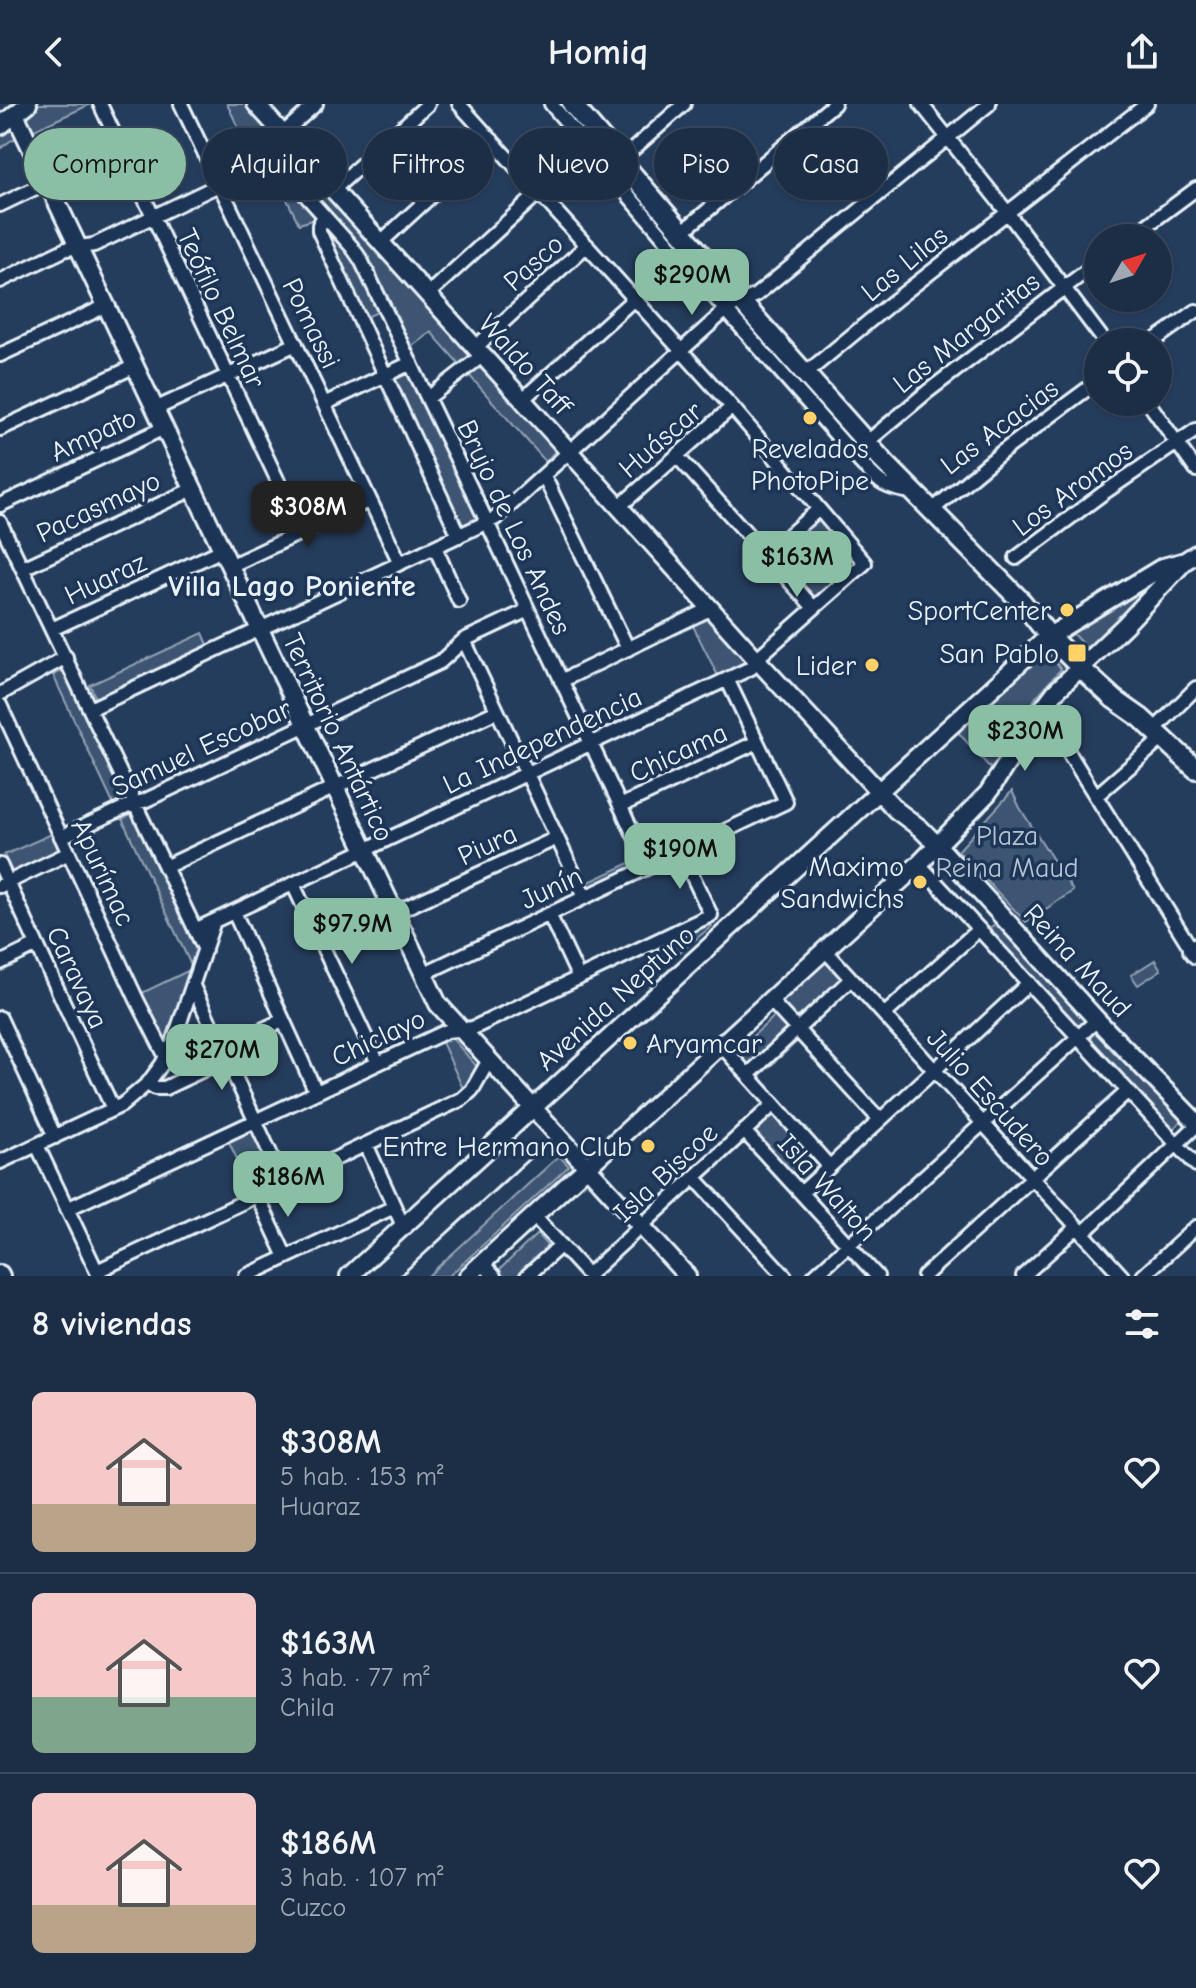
<!DOCTYPE html>
<html lang="es">
<head>
<meta charset="utf-8">
<style>
  :root { --surface:#1c2e46; --page:#25364d; --text:#f1f3f6; --muted:#a0a8b3; --line:#3a4a5f; --accent:#8abfa5 }
  body { margin:0; font-family:"Comic Neue",sans-serif; background:var(--page); color:var(--text); height:100vh; display:flex; flex-direction:column; font-size:30px; white-space:nowrap }
  * { box-sizing:border-box; margin:0 }
  p { font-size:26px; color:var(--muted) }
  .icon { flex:none; width:44px; height:44px; fill:none; stroke:currentColor; stroke-width:2; stroke-linecap:round; stroke-linejoin:round }
  .map { position:relative; height:1172px; overflow:hidden }
  .drawer { display:flex; flex-direction:column; background:var(--surface); flex:1 }
  .drawer>* { flex:none }
  .guide { position:absolute; left:24px; top:24px; width:1148px; height:72px; display:flex; gap:16px }
  .needle { width:52px; rotate:51deg }
  .controls { position:absolute; left:1084px; top:120px; display:grid; gap:16px }
  .controls a { display:grid; place-items:center; width:88px; height:88px; border-radius:50%; background:var(--surface); box-shadow:0 2px 6px #0004,0 0 0 2px var(--line); font-size:40px }
  .price { position:absolute; translate:-50% -68px; padding:0 18px; border-radius:16px; background:var(--accent); color:#111; font-size:26px; line-height:52px; filter:drop-shadow(0 2px 4px #0008) }
  .price::after { content:''; position:absolute; left:50%; top:48px; width:24px; height:18px; margin-left:-12px; background:inherit; clip-path:polygon(0 0,100% 0,50% 100%) }
  .price.selected { background:#222; color:#fff }
  ul { padding:0; list-style:none }
  li { display:flex; align-items:center; gap:24px; height:200px; padding:0 32px }
  li+li { border-top:2px solid var(--line) }
  li span { display:grid; place-items:center; flex:none; width:224px; height:160px; border-radius:12px; color:#555 }
  li>.icon { margin-inline-start:auto }
  span .icon { width:96px; height:96px; fill:#fffc; stroke-width:1 }
  li b { font-size:34px }
  h2 { display:flex; justify-content:space-between; align-items:center; height:96px; padding:0 32px; font-size:34px }
  .tag { padding:0 28px; border-radius:36px; background:var(--surface); box-shadow:0 2px 6px #0004,0 0 0 2px var(--line); font-size:28px; line-height:72px }
  .tag.selected { background:var(--accent); color:#111 }
  header { display:flex; justify-content:space-between; align-items:center; height:104px; padding:0 32px; background:var(--surface); font-size:36px; font-weight:700 }
  .map>svg:first-child { display:block }
  .green { fill:#3e5472; stroke:#93a2b5; stroke-width:2 }
  .lines { fill:none; stroke-linecap:round; stroke-linejoin:round }
  .street-casing { stroke:#e8f1f8; stroke-width:18 }
  .secondary-casing { stroke:#e8f1f8; stroke-width:22 }
  .primary-casing { stroke:#e8f1f8; stroke-width:24 }
  .street { stroke:#1d3557; stroke-width:12 }
  .secondary { stroke:#1d3557; stroke-width:16 }
  .primary { stroke:#1d3557; stroke-width:18 }
  .rail { stroke:#e8f1f8; stroke-width:3 }
  .poi-dot { fill:#ffd166; stroke:#1d3557; stroke-width:3 }
  .labels { text-anchor:middle; stroke-width:7; stroke-linejoin:round; paint-order:stroke }
  .street-label { font-size:28px; fill:#e8f1f8; stroke:#1d3557 }
  .poi-label { font-size:28px; fill:#e8f1f8; stroke:#1d3557; text-anchor:end }
  .park-label { font-size:28px; fill:#b5c2d0; stroke:#1d3557 }
  .neighbourhood-label { font-size:30px; font-weight:bold; fill:#e8f1f8; stroke:#1d3557 }
</style>
</head>
<body>
<header><svg class="icon" aria-label="back" viewBox="0 0 24 24"><path d="M15 5l-7 7 7 7"/></svg>Homiq<svg class="icon" aria-label="share" viewBox="0 0 24 24"><path d="M12 15V3M7 8l5-5 5 5M5 13v7h14v-7"/></svg></header>
<div class="map">
<svg width="1196" height="1172" viewBox="0 0 1196 1172">
  <rect width="100%" height="100%" fill="#253d5d"/>
  <filter id="ink" filterUnits="userSpaceOnUse"><feTurbulence type="fractalNoise" baseFrequency=".0125" numOctaves="2"/><feDisplacementMap in="SourceGraphic" scale="16" xChannelSelector="R" yChannelSelector="G"/><feConvolveMatrix kernelMatrix="1 2 1 2 8 2 1 2 1" color-interpolation-filters="sRGB"/></filter>
  <g filter="url(#ink)">
    <path class="green" d="M39 0H91L10 37 0 45V31Z
      M227 0H252L559 342 546 358 431 228 411 243 362 146 272 49 250 48Z
      M275 64 318 111 312 116 299 120 272 65Z
      M326 122 355 154 380 207 364 214 323 126Z
      M408 264 481 416 460 426 388 272Z
      M819 410 859 458 815 497 775 451Z
      M1178 460 1089 543H1085L1072 529V526Z
      M708 508 750 555 718 572 691 518Z
      M203 529 209 543 96 595 90 581Z
      M1044 544 1061 565 1036 593 992 666 956 626Z
      M64 566 69 569 126 688 122 701 115 704 53 571Z
      M1012 687 1020 704 1073 787 1026 818 958 747Z
      M137 708 200 843 195 856 190 859 122 715Z
      M54 729 63 749 13 771 4 751Z
      M638 755 642 764 589 789 585 780Z
      M710 817 712 822 665 860 657 841Z
      M998 817 1087 915 1075 926 985 829Z
      M825 856 848 881 804 922 781 897Z
      M1155 856 1161 866 1138 881 1131 871Z
      M194 864 167 940 142 889Z
      M777 910 800 935 756 975 733 950Z
      M1099 925 1183 1015 1170 1028 1085 936Z
      M450 932 479 965 464 987 441 936Z
      M773 1006 821 1059 799 1079 750 1026Z
      M252 1027 272 1070 249 1081 229 1038Z
      M559 1052 569 1062 449 1172H428Z
      M537 1130 550 1145 521 1172H503L498 1167Z"/>
    <g class="lines">
      <g class="street-casing">
        <path id="street" d="M100 0 302 428
          M181 0 400 459
          M551 0 717 196 860 358C880 379 882 384 912 388
          M921 0 1007 108 1105 238
          M265 46 352 143 361 156 487 418 649 763
          M621 56 684 0
          M333 86 428 0
          M0 101 48 78
          M324 112 319 121V127L459 432
          M682 128 834 0
          M1130 134 1196 85
          M381 138 492 36
          M0 177 66 145 94 141 231 75 316 0
          M428 190 588 44
          M1152 238 1196 207
          M476 243 587 141
          M0 251 106 202
          M805 270 895 196 1147 0
          M428 294 483 251
          M523 295 635 194
          M1148 298 1196 366
          M324 300 411 259
          M155 305 296 240
          M0 325 135 262
          M866 339 927 288 1098 158
          M677 352 814 504
          M544 372 628 545
          M0 401 164 324
          M620 402 732 303
          M931 407 1002 348 1098 277
          M0 418 205 846
          M435 443 459 497
          M766 451 819 405
          M1016 454 1102 390 1196 326
          M230 462 370 396
          M23 464 193 385
          M52 525 222 446
          M464 536 585 793
          M561 577 712 504
          M0 590 66 553
          M0 601 137 896 166 953
          M90 605 496 414 726 206 756 191 989 0
          M1037 612 1056 630 1067 646 1192 846
          M1154 626 1196 584
          M1096 692 1163 634
          M620 702 757 638
          M61 733 135 699 144 697 440 558 464 536 528 506
          M919 760 1196 1061
          M0 761 113 1005
          M165 763 497 607
          M293 780 378 959
          M0 782 69 749
          M234 808 316 988
          M394 809 557 734
          M549 810 579 874
          M195 826 751 564 763 549 865 459 732 303 459 0
          M825 846 1122 1172
          M0 859 37 841
          M423 870 786 698 727 575
          M193 882 284 1079
          M770 896 880 1016
          M884 911 979 825
          M0 914 55 1033
          M721 941 829 1062
          M222 945 283 916
          M748 971 851 875
          M148 979 155 984H165L226 955
          M744 1027 877 1172
          M366 1040 403 1122
          M37 1041 99 1172
          M0 1058 122 1001 148 979 162 960 173 939 214 817
          M694 1073 785 1172
          M801 1089 1029 879
          M257 1091 286 1153
          M67 1105 447 927 473 924 711 811 681 748
          M534 1112 589 1172
          M1083 1129 1196 1022
          M482 1159 494 1172
          M97 1167 462 995 472 986 489 956
          M588 1171 774 1000
          M246 1172 394 1103
          M527 1172 561 1141
          M814 1172 1097 916
          M924 1172 1128 987
          M1023 1172 1077 1123
          M1143 1172 1196 1123"/>
      </g>
      <g class="secondary-casing">
        <path id="secondary" d="M256 0 757 556 896 706 920 724 937 741 1097 916 1196 1018
          M15 10 438 900 687 1172
          M0 22 28 0
          M1196 843 1192 846 1196 851
          M0 1170 1 1172
          M349 1172 1049 532 1163 463 1185 457
          M468 1172 919 760 988 689 1037 612 1055 588 1125 521 1185 457 1196 450"/>
      </g>
      <g class="primary-casing">
        <path id="primary" d="M572 0 753 211 882 356 1022 498 1049 532 1090 573 1114 595 1141 614 1196 665"/>
      </g>
      <use href="#street" class="street"/>
      <use href="#secondary" class="secondary"/>
      <use href="#primary" class="primary"/>
      <path class="rail" d="M400 1172 542 1043"/>
    </g>
  </g>
  <g class="poi-dot">
    <circle cx="810" cy="314" r="8"/>
    <circle cx="1067" cy="506" r="8"/>
    <rect x="1067" y="539" width="20" height="20" rx="4"/>
    <circle cx="872" cy="561" r="8"/>
    <circle cx="920" cy="778" r="8"/>
    <circle cx="630" cy="939" r="8"/>
    <circle cx="648" cy="1042" r="8"/>
  </g>
  <g class="labels">
    <g class="street-label">
      <text transform="translate(533 158) rotate(-42)" y="10">Pasco</text>
      <text transform="translate(904 159) rotate(-39)" y="10">Las Lilas</text>
      <text transform="translate(222 204) rotate(65)" y="10">Teófilo Belmar</text>
      <text transform="translate(312 219) rotate(64)" y="10">Pomassi</text>
      <text transform="translate(966 228) rotate(-38)" y="10">Las Margaritas</text>
      <text transform="translate(526 260) rotate(48)" y="10">Waldo Taff</text>
      <text transform="translate(999 322) rotate(-37)" y="10">Las Acacias</text>
      <text transform="translate(93 330) rotate(-25)" y="10">Ampato</text>
      <text transform="translate(660 335) rotate(-41)" y="10">Huáscar</text>
      <text transform="translate(1072 384) rotate(-36)" y="10">Los Aromos</text>
      <text transform="translate(98 402) rotate(-25)" y="10">Pacasmayo</text>
      <text transform="translate(515 423) rotate(65)" y="10">Brujo de Los Andes</text>
      <text transform="translate(105 474) rotate(-25)" y="10">Huaraz</text>
      <text transform="translate(339 633) rotate(65)" y="10">Territorio Antártico</text>
      <text transform="translate(542 636) rotate(-25)" y="10">La Independencia</text>
      <text transform="translate(201 643) rotate(-25)" y="10">Samuel Escobar</text>
      <text transform="translate(678 648) rotate(-25)" y="10">Chicama</text>
      <text transform="translate(487 740) rotate(-25)" y="10">Piura</text>
      <text transform="translate(104 768) rotate(65)" y="10">Apurímac</text>
      <text transform="translate(551 783) rotate(-25)" y="10">Junín</text>
      <text transform="translate(1078 856) rotate(47)" y="10">Reina Maud</text>
      <text transform="translate(78 873) rotate(65)" y="10">Caravaya</text>
      <text transform="translate(615 893) rotate(-42)" y="10">Avenida Neptuno</text>
      <text transform="translate(378 933) rotate(-25)" y="10">Chiclayo</text>
      <text transform="translate(991 993) rotate(48)" y="10">Julio Escudero</text>
      <text transform="translate(665 1068) rotate(-43)" y="10">Isla Biscoe</text>
      <text transform="translate(828 1083) rotate(48)" y="10">Isla Walton</text>
    </g>
    <g class="poi-label">
      <text x="810" y="354" text-anchor="middle">Revelados<tspan x="810" dy="32">PhotoPipe</tspan></text>
      <text x="1051" y="516">SportCenter</text>
      <text x="1059" y="559">San Pablo</text>
      <text x="856" y="571">Lider</text>
      <text x="904" y="772">Maximo<tspan x="904" dy="32">Sandwichs</tspan></text>
      <text x="646" y="949" text-anchor="start">Aryamcar</text>
      <text x="632" y="1052">Entre Hermano Club</text>
    </g>
    <g class="park-label">
      <text x="1007" y="741">Plaza<tspan x="1007" dy="32">Reina Maud</tspan></text>
    </g>
    <g class="neighbourhood-label">
      <text x="292" y="492">Villa Lago Poniente</text>
    </g>
  </g>
</svg>
<div class="controls">
<a><svg class="needle" viewBox="-14 -14 28 28"><path d="M0-13l5 13h-10z" fill="#e53935"/><path d="M0 13l5-13h-10z" fill="#a0a8b3"/></svg></a>
<a><svg class="icon" aria-label="locate" viewBox="0 0 24 24"><circle cx="12" cy="12" r="6"/><path d="M12 2v4M12 18v4M2 12h4M18 12h4"/></svg></a>
</div>
<b class="price" style="left:692px;top:213px">$290M</b>
<b class="price selected" style="left:308px;top:445px">$308M</b>
<b class="price" style="left:797px;top:495px">$163M</b>
<b class="price" style="left:1025px;top:669px">$230M</b>
<b class="price" style="left:680px;top:787px">$190M</b>
<b class="price" style="left:352px;top:862px">$97.9M</b>
<b class="price" style="left:222px;top:988px">$270M</b>
<b class="price" style="left:288px;top:1115px">$186M</b>
<div class="guide">
<a class="tag selected">Comprar</a>
<a class="tag">Alquilar</a>
<a class="tag">Filtros</a>
<a class="tag">Nuevo</a>
<a class="tag">Piso</a>
<a class="tag">Casa</a>
</div>
</div>
<section class="drawer">
<h2>8 viviendas<svg class="icon" aria-label="filters" viewBox="0 0 24 24"><path d="M4 7h16M4 17h16"/><circle cx="9" cy="7" r="2"/><circle cx="15" cy="17" r="2"/></svg></h2>
<ul>
<li><span style="background:linear-gradient(#f6c9c9 70%,#b9a48a 0)"><svg class="icon" aria-label="home" viewBox="0 0 24 24"><path d="M3 11l9-7 9 7M6 9v11h12V9"/></svg></span><div><b>$308M</b><p>5 hab. · 153 m²</p><p>Huaraz</p></div><svg class="icon" aria-label="heart" viewBox="0 0 24 24"><path d="M12 20l-8-8c-3-5 5-10 8-4 3-6 11-1 8 4z"/></svg></li>
<li><span style="background:linear-gradient(#f6c9c9 65%,#7fa58c 0)"><svg class="icon" aria-label="home" viewBox="0 0 24 24"><path d="M3 11l9-7 9 7M6 9v11h12V9"/></svg></span><div><b>$163M</b><p>3 hab. · 77 m²</p><p>Chila</p></div><svg class="icon" aria-label="heart" viewBox="0 0 24 24"><path d="M12 20l-8-8c-3-5 5-10 8-4 3-6 11-1 8 4z"/></svg></li>
<li><span style="background:linear-gradient(#f6c9c9 70%,#b9a48a 0)"><svg class="icon" aria-label="home" viewBox="0 0 24 24"><path d="M3 11l9-7 9 7M6 9v11h12V9"/></svg></span><div><b>$186M</b><p>3 hab. · 107 m²</p><p>Cuzco</p></div><svg class="icon" aria-label="heart" viewBox="0 0 24 24"><path d="M12 20l-8-8c-3-5 5-10 8-4 3-6 11-1 8 4z"/></svg></li>
</ul>
</section>
</body>
</html>
